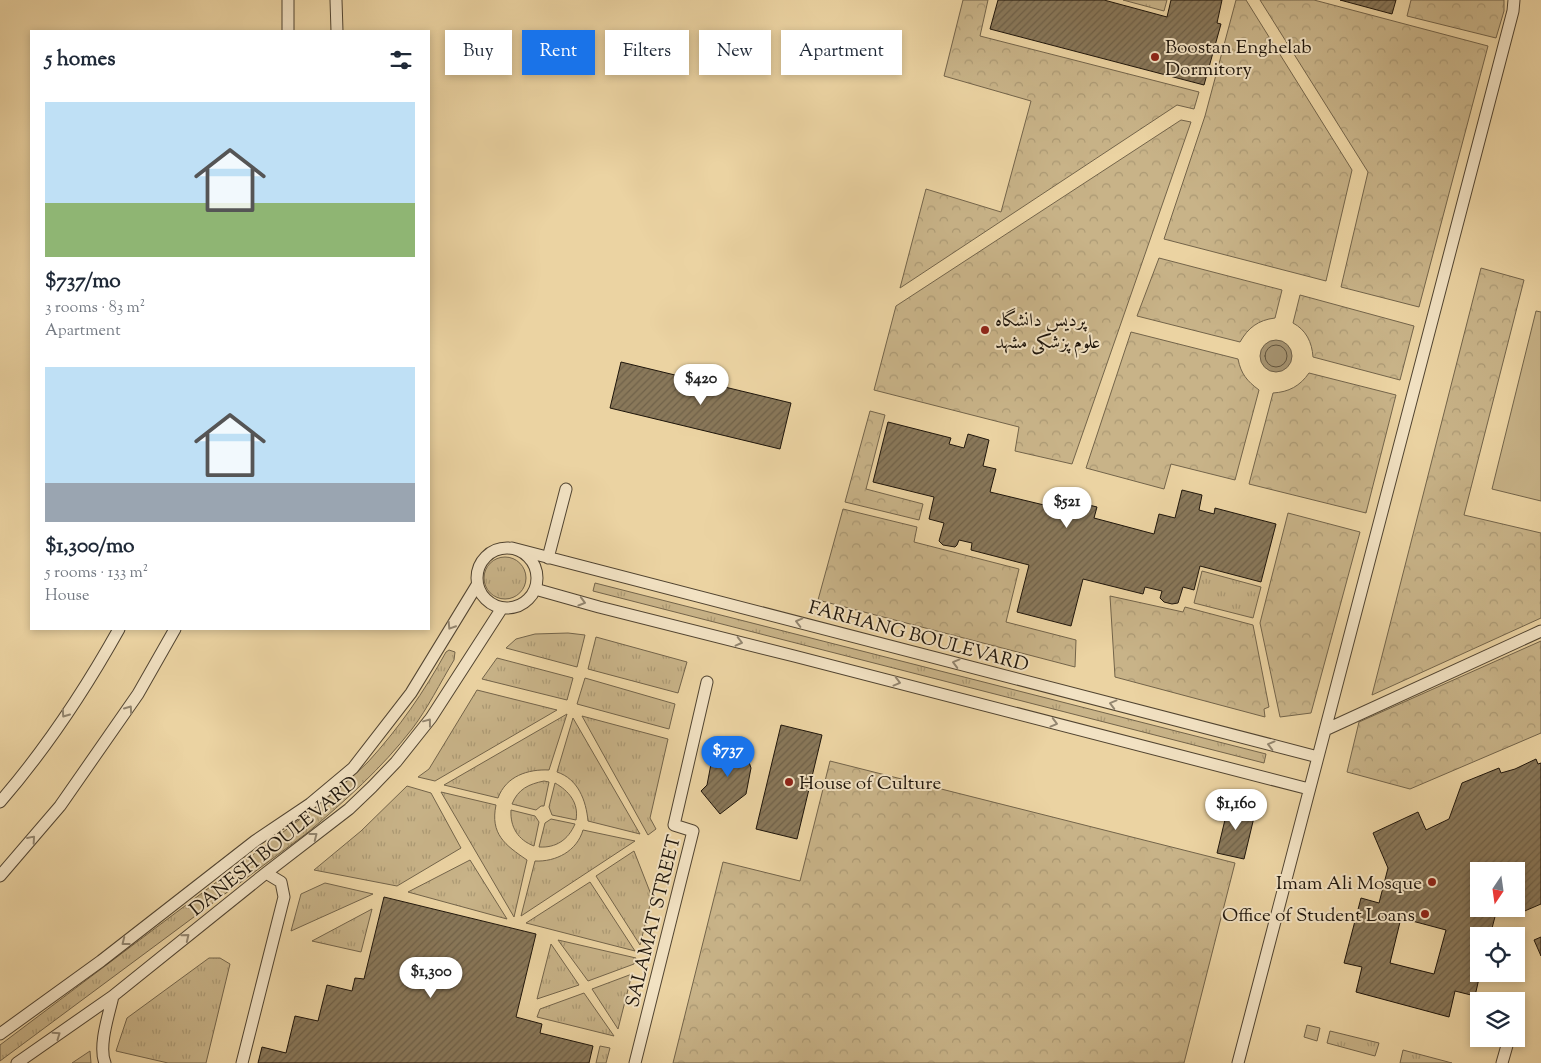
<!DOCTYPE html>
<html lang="en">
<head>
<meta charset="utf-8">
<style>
  :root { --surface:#fff; --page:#f6f6f7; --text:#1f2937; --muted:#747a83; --accent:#1a73e8 }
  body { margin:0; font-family:"Sorts Mill Goudy",Amiri,serif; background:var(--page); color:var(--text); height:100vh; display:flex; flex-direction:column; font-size:19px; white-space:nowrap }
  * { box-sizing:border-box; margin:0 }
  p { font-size:16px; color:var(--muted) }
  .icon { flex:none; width:28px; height:28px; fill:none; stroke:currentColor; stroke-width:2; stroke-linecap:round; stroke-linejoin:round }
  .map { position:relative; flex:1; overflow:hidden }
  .details { position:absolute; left:30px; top:30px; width:400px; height:600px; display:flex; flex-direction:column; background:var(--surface); border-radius:0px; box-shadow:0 2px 8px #0003 }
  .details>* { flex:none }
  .hud { position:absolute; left:445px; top:30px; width:475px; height:45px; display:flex; gap:10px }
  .needle { width:32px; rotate:193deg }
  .buttons { position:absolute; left:1470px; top:862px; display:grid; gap:10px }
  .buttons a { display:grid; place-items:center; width:55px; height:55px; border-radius:0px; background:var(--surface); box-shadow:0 2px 8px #0003; font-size:25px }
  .price { position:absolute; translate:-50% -42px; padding:0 11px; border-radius:18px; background:#fff; color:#222; font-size:16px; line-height:32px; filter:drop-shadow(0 1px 2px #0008) }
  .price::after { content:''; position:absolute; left:50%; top:30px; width:15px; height:11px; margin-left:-8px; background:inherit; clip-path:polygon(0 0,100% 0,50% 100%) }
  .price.selected { background:var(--accent); color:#fff }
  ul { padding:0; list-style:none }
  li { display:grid; align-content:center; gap:10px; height:265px; padding:0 15px }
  li span { display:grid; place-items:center; height:155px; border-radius:0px; color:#555 }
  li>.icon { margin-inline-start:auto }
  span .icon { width:90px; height:90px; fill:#fffc; stroke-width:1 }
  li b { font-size:21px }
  h2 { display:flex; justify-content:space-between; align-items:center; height:60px; padding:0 15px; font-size:21px }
  .chip { padding:0 18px; border-radius:0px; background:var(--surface); box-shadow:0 2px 8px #0003; font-size:18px; line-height:45px }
  .chip.selected { background:var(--accent); color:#fff }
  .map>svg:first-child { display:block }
  .grass { fill:url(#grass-tufts); stroke:#73644a }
  .forest { fill:url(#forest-crowns); stroke:#73644a }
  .pitch { fill:#c8b388; stroke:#73644a }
  .water { fill:#a5926f; stroke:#6f6047 }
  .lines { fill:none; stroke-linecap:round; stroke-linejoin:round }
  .shore { stroke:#62543d; stroke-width:1 }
  .building { fill:url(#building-hatch); stroke:#1e150b; fill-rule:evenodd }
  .service-casing { stroke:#514431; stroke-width:13 }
  .service { stroke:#f2e2c3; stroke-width:11 }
  .oneway { stroke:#938670 }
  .poi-dot { fill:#8f2418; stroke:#f2e2c3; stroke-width:2 }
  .labels { text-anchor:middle; stroke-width:4; stroke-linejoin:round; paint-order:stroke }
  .poi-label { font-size:19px; fill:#1e150b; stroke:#f2e2c3; text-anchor:start }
  .street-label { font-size:19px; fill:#1e150b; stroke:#f2e2c3 }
</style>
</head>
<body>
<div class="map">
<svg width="1541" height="1063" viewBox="0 0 1541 1063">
  <defs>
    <pattern id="grass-tufts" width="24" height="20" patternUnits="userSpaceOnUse" patternTransform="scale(1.25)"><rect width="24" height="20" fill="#c8b388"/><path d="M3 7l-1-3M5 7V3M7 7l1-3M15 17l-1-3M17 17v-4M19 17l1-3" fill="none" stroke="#ab9974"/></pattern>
    <pattern id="forest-crowns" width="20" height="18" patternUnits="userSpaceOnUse" patternTransform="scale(1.25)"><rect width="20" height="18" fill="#c8b388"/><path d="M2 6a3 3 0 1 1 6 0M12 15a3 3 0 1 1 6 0" fill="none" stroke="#ab9974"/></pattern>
    <pattern id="building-hatch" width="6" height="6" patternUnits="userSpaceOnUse" patternTransform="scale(1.25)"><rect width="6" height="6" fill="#89785a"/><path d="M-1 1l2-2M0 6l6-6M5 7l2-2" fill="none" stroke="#6f6149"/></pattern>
  </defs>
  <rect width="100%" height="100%" fill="#ebd3a2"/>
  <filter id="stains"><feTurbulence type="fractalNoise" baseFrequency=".004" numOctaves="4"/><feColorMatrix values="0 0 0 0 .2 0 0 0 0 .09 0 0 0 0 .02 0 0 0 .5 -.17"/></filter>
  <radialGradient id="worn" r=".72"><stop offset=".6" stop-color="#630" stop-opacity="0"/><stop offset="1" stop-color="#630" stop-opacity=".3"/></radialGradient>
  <path class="grass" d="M1123 0H1167L1164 11Z
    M484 578a21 21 0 1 1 42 0a21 21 0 1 1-42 0Z
    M1202 571 1261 587 1253 618 1194 603Z
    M595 583 1266 754 1264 763 593 591Z
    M568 633 585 635 577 667 506 648 516 639 535 634Z
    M596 637 687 662 678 693 588 669Z
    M449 650 455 652 454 660C440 683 428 708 412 729 382 768 345 801 307 833L0 1061V1045L319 805C335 791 353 777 368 762 399 728 424 692 446 652Z
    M497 658 573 678 567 700 482 679Z
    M585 678 675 704 669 729 577 704Z
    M477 690 557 710 435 781 418 777 429 769Z
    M567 714 549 770C528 769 506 776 498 798L444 785Z
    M582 716 668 739 650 818 656 829 648 835Z
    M573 718 640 834 588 821C586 800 578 779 557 772Z
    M544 781 549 782 544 806H541L536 810 512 804C518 789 529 784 544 781Z
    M555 783C569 791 579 803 576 820L552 815 549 807Z
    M407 786 431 793 461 848 397 886 314 870 361 831Z
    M441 792 496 805C490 834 505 845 527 860L514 917Z
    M511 810 535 816 539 822 534 846C518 840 510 827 511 810Z
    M551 819 575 824C568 840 556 848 539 847L545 823Z
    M583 830 635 841 521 916 535 861C556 862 577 851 583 830Z
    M634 851 652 897 640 945 596 876Z
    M470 860 507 919 408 892Z
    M590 882 635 951 526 923Z
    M325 883 373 894 291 931 301 894Z
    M372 909 361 952 312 941Z
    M558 940 636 958 634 964 588 981Z
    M551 944 579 985 537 999Z
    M209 958H220L230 964 206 1063H168L116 1051 127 1018Z
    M632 974 618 1029 592 989Z
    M584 993 614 1036 537 1017 540 1009Z
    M1307 1025 1320 1028 1317 1041 1304 1037Z
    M1330 1031 1379 1043 1375 1056 1327 1043Z
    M600 1046 610 1048 606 1063H596Z
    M1403 1050 1452 1063H1400Z
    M90 1051 91 1063H72Z"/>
  <path class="forest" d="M963 0H988L980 36 1199 92 1194 109 1177 105 900 288 926 189 1001 212 1031 101 944 76Z
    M1236 0H1246L1352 170 1326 281 1164 239 1205 116Z
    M1260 0H1314L1488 46 1419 307 1341 287 1368 172Z
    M1411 0H1504V11L1496 38 1407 16Z
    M1181 120 1191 122 1072 464 1015 451 1019 427 874 390 896 306Z
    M1159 258 1282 290 1275 318C1258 320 1248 328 1240 342L1137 316Z
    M1481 268 1524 280 1464 515 1541 533V618L1372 695Z
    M1300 295 1414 326 1400 380 1313 357C1312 342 1306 330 1293 323Z
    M1131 332 1238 359C1241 374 1247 381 1259 390L1235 480 1171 464 1164 489 1086 468Z
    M1309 373 1396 395 1366 513 1249 484 1273 393C1289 392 1300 386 1309 373Z
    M870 411 885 415 866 489 923 504 919 520 845 502Z
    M843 509 917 527 914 542 1019 569 1006 622 1076 640 1075 667 818 600Z
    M1288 513 1360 532 1311 713 1280 717 1260 623Z
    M1110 596 1183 612 1185 607 1253 625 1269 707 1264 709 1265 717 1115 677Z
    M1541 641V733L1410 789 1347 772 1359 722Z
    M830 761 1235 863 1184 1063H673L723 862 800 881Z"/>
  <path class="pitch" d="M1536 311 1541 312V501L1492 489Z"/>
  <path class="water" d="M1260 356a16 16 0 1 1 32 0a16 16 0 1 1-32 0Z"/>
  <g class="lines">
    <path class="shore" d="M1265 356a11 11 0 1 1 22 0a11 11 0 1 1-22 0Z"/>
  </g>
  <path class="building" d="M998 0H1104L1167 17 1171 0H1222L1217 23 1221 24 1204 85 990 29Z
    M1340 0H1396L1392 14Z
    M621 362 791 403 780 449 610 408Z
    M888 422 951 438 949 444 964 448 968 434 989 440 983 466 996 469 990 492 1044 505 1047 495 1062 499 1065 496 1079 499 1081 503 1097 507 1094 518 1154 534 1159 514 1175 518 1182 490 1202 495 1199 510 1214 514 1215 508 1276 524 1261 582 1200 566 1194 590 1183 587 1178 603 1172 604 1164 602 1160 598 1162 591 1145 587 1143 594 1083 579 1071 626 1017 612 1029 565 971 550 972 543 959 540 957 545 955 547 943 545 939 541 944 523 929 519 934 497 873 482Z
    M781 725 822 735 797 839 756 829Z
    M743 744 751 768 746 794 720 814 701 791 707 785 711 764 709 756Z
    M1536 759 1538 764 1541 763V904L1520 913 1511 909H1516V871H1479V909H1497L1490 936H1479L1480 974 1475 996 1455 991 1449 1017 1356 992 1362 967 1344 963 1361 898 1379 903 1388 868 1373 833 1418 812 1426 830 1449 819 1462 783 1499 768 1501 773 1515 769ZM1401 918 1446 930 1434 974 1390 963Z
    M1229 803 1256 809 1244 859 1217 853Z
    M384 897 536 934 516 1017 542 1024 540 1033 593 1046 589 1063H258L262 1047 286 1053 295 1016 318 1021 327 985 352 991 355 978 364 979Z
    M1541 937V956L1534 940Z"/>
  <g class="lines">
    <g class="service-casing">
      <path id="service" d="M288 0V31
        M336 0 337 31
        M477 578a30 30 0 1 1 60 0a30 30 0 1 1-60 0Z
        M512 548 1318 757
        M548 558 566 489
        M535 589 599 607 794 656 1309 789
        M1325 730 1541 631
        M0 802C45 750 86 688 119 629
        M0 876 60 806 138 694 175 629
        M0 1034 101 961 255 841 310 804 353 768 411 693 477 585
        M17 1063 113 996 266 873 349 809 372 787 396 762 431 718 502 608
        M105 1063C98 1046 109 1014 113 996
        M242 1063 284 897 281 882 266 873
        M635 1063 693 831 674 825 707 682
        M1238 1063 1513 11 1514 0
        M1502 1063 1508 1042"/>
    </g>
    <use href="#service" class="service"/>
  </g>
  <defs><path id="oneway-chevron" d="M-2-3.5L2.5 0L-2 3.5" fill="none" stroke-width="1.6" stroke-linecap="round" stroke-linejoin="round" transform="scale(1.25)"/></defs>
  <g class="oneway">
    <use href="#oneway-chevron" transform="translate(582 602) rotate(16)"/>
    <use href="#oneway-chevron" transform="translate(799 622) rotate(-166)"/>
    <use href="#oneway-chevron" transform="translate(451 626) rotate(122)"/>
    <use href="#oneway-chevron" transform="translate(739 642) rotate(14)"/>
    <use href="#oneway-chevron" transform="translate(956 663) rotate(-165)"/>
    <use href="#oneway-chevron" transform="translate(897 682) rotate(15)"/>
    <use href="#oneway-chevron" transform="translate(1113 704) rotate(-165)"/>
    <use href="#oneway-chevron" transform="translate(129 709) rotate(-55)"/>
    <use href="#oneway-chevron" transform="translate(65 714) rotate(125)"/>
    <use href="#oneway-chevron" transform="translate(428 722) rotate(-53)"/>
    <use href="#oneway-chevron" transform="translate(1054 723) rotate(15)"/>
    <use href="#oneway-chevron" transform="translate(1271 745) rotate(-165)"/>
    <use href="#oneway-chevron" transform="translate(314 836) rotate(-38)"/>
    <use href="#oneway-chevron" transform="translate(32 839) rotate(-49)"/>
    <use href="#oneway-chevron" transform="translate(186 937) rotate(-39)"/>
    <use href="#oneway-chevron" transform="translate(125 942) rotate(142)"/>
    <use href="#oneway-chevron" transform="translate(57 1035) rotate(-35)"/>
  </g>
  <g class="poi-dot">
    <circle cx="1155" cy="57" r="5"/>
    <circle cx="985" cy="330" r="5"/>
    <circle cx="789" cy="782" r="5"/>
    <circle cx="1432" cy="882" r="5"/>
    <circle cx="1425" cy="914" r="5"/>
  </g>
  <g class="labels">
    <g class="poi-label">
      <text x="1165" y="53">Boostan Enghelab<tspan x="1165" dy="22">Dormitory</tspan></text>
      <text x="995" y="326">پردیس دانشگاه<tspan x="995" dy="22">علوم پزشکی مشهد</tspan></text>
      <text x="799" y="789">House of Culture</text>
      <text x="1422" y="889" text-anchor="end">Imam Ali Mosque</text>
      <text x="1415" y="921" text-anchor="end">Office of Student Loans</text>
    </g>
    <g class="street-label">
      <text transform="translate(919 635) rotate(15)" y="7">FARHANG BOULEVARD</text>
      <text transform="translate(273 845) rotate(-39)" y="7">DANESH BOULEVARD</text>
      <text transform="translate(652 921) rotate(-76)" y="7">SALAMAT STREET</text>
    </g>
  </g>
  <rect width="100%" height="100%" filter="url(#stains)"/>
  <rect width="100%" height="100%" fill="url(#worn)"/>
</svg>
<div class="buttons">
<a><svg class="needle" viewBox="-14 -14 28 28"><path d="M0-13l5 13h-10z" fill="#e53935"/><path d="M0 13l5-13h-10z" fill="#747a83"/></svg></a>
<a><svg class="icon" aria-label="locate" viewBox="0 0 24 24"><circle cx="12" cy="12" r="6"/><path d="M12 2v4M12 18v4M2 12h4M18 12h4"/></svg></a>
<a><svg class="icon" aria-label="layers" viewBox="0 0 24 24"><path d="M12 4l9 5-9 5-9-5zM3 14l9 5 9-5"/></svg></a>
</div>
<b class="price" style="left:701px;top:406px">$420</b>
<b class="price" style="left:1067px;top:529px">$521</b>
<b class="price selected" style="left:728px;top:778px">$737</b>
<b class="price" style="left:1236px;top:831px">$1,160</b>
<b class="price" style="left:431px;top:999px">$1,300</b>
<div class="hud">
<a class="chip">Buy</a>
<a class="chip selected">Rent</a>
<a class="chip">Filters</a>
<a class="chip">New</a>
<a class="chip">Apartment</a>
</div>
<section class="details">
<h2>5 homes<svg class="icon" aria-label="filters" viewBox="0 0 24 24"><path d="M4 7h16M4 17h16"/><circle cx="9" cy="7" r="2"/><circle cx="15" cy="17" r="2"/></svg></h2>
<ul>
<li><span style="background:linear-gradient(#bfe0f5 65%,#8fb573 0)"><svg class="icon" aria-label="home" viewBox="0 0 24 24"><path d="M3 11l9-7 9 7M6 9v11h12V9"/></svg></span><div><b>$737/mo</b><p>3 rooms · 83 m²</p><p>Apartment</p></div></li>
<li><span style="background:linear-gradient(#bfe0f5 75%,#9aa5b1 0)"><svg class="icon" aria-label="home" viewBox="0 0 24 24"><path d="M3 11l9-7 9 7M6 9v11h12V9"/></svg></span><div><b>$1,300/mo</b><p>5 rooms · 133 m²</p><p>House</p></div></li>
</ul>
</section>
</div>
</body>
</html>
